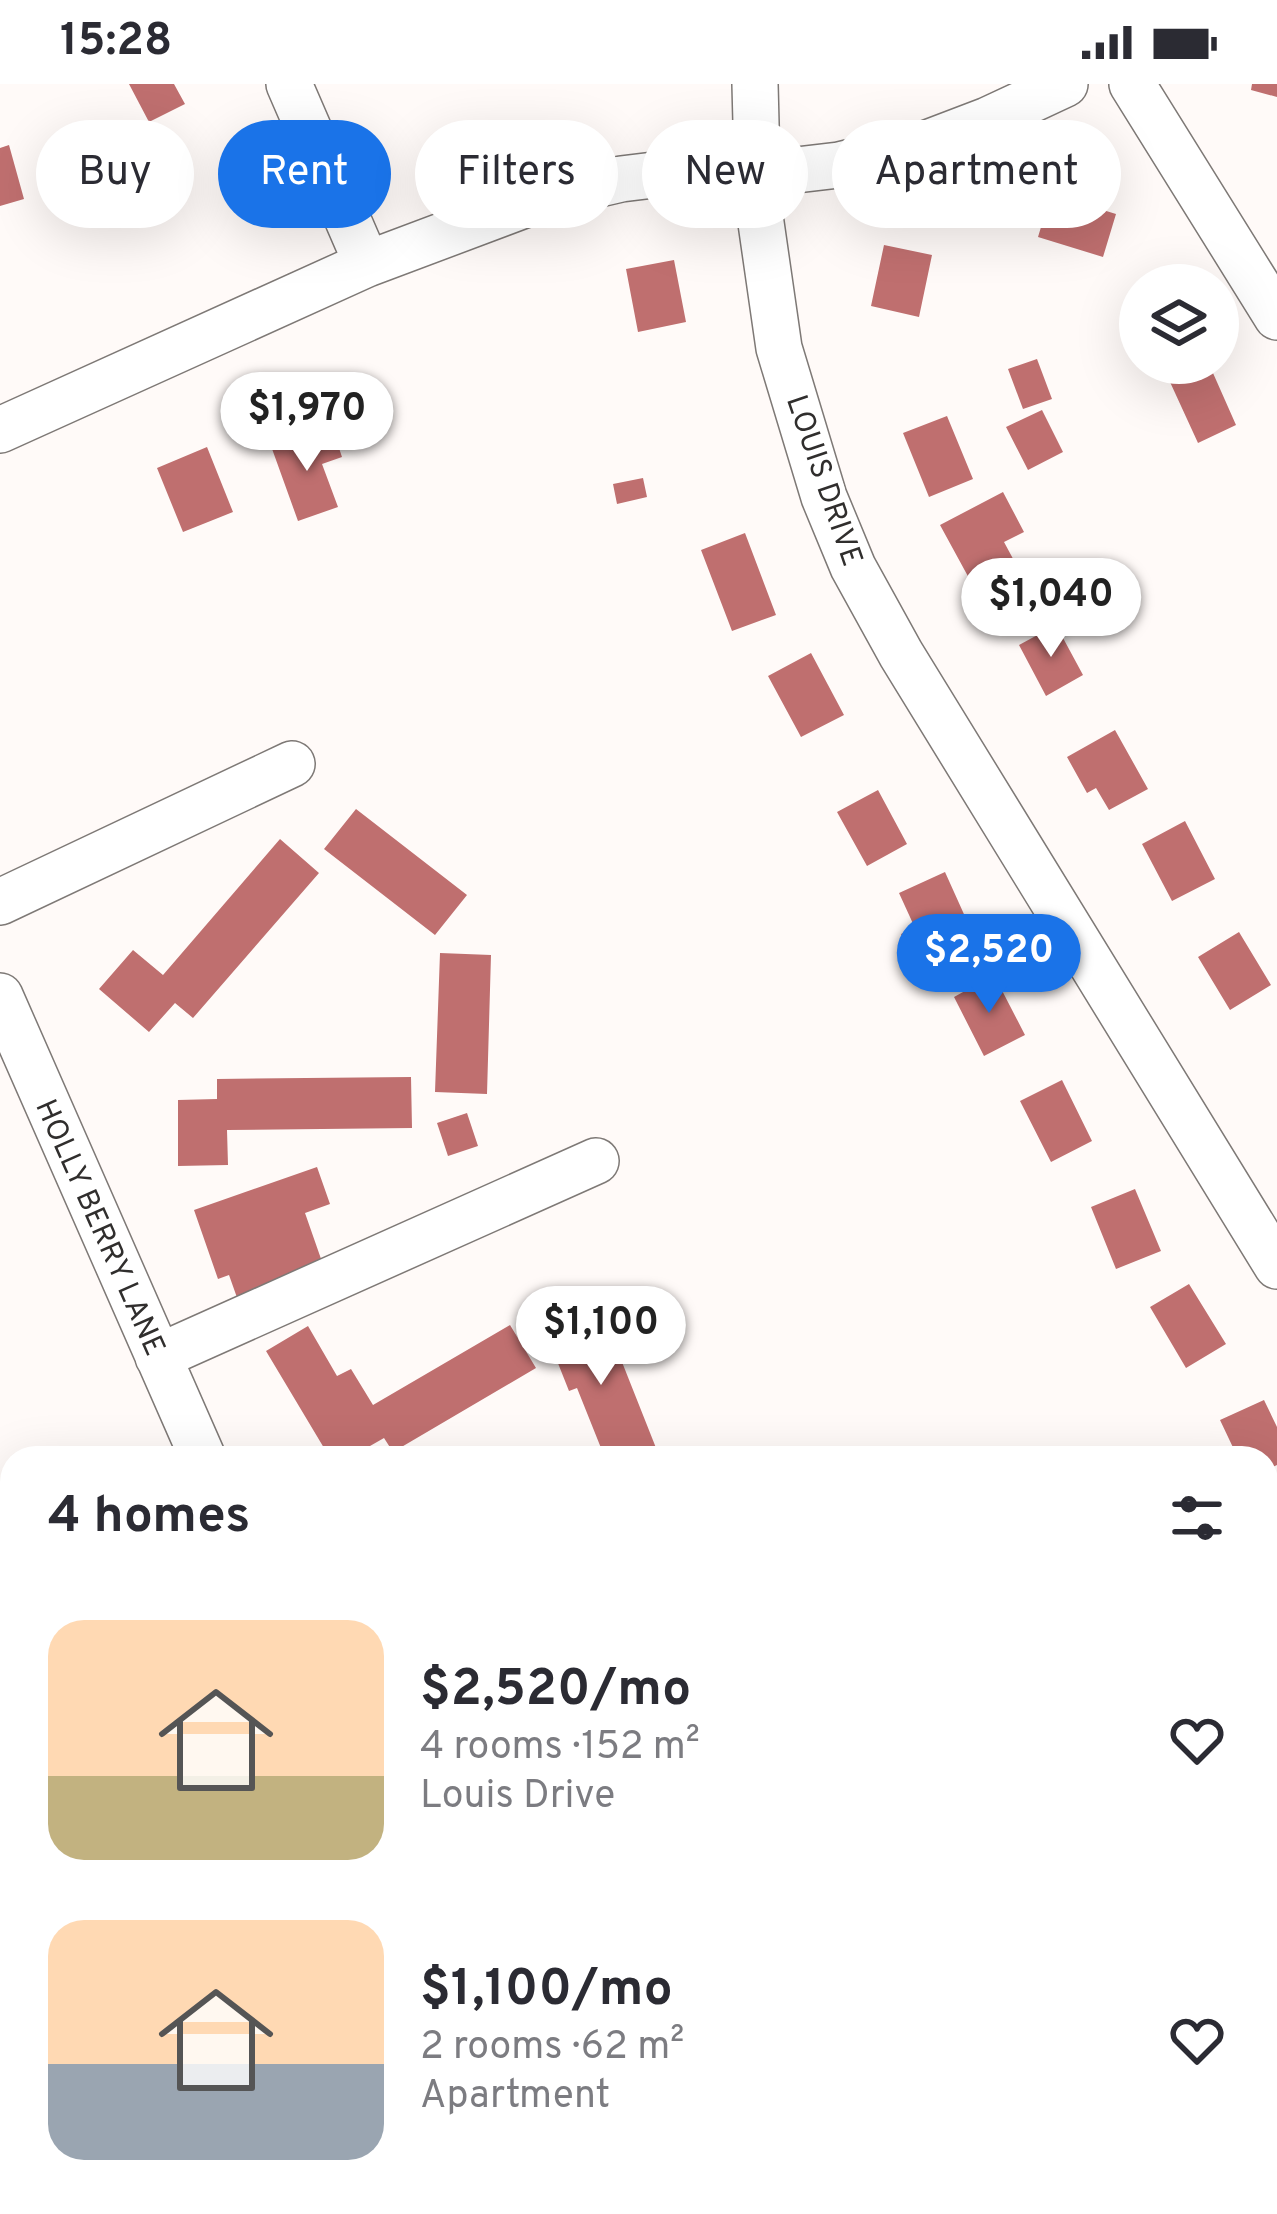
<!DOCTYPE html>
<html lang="en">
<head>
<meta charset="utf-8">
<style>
  :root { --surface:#fff; --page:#f2f2f3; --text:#2b2b33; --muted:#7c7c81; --accent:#1a73e8 }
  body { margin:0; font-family:Overpass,sans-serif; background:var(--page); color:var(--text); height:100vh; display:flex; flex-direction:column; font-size:45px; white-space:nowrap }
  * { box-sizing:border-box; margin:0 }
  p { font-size:39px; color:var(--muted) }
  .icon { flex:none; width:66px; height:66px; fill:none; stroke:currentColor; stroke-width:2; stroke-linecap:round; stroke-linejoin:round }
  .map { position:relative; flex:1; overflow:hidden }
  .side { position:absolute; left:0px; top:1362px; width:1278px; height:768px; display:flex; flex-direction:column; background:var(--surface); border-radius:36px 36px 0 0; box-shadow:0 12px 48px #0002 }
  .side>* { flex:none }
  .top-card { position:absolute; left:36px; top:36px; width:1206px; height:108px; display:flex; gap:24px }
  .buttons { position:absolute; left:1119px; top:180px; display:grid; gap:24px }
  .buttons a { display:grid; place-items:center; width:120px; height:120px; border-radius:50%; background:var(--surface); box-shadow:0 12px 48px #0002; font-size:60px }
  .price { position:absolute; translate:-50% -102px; padding:0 27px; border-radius:42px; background:#fff; color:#222; font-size:39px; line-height:78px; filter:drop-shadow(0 3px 6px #0008) }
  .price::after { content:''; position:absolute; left:50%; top:72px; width:36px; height:27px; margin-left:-18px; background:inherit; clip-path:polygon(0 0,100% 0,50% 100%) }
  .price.current { background:var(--accent); color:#fff }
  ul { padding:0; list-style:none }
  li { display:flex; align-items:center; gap:36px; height:300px; padding:0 48px }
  li span { display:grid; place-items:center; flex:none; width:336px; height:240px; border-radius:36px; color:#555 }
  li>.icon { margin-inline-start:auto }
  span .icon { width:144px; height:144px; fill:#fffc; stroke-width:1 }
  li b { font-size:51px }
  h2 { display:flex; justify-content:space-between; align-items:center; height:144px; padding:0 48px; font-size:51px }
  .tag { padding:0 42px; border-radius:54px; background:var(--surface); box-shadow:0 12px 48px #0002; font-size:42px; line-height:108px }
  .tag.current { background:var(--accent); color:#fff }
  .status { display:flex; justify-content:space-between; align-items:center; height:84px; padding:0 60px; background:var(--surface); direction:ltr }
  .status svg { height:33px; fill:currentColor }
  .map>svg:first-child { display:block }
  .green { fill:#aee5a9 }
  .building { fill:#bf6f6f }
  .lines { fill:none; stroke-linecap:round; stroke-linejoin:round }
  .minor-casing { stroke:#7e7976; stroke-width:48 }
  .minor { stroke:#fff; stroke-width:45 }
  .labels { text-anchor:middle; stroke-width:10; stroke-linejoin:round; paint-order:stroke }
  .street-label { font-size:30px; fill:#302e2d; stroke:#fff }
</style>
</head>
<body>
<div class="status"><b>15:28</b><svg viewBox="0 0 49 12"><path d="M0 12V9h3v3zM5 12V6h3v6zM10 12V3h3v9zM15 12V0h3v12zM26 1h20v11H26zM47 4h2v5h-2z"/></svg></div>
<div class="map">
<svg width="1277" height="2130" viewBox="0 0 1277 2130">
  <rect width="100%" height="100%" fill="#fffaf8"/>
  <path class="green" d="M12 1990V2118H152L137 2130H0V1998Z"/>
  <path class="building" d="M129 0H174L185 20 149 38Z
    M1252 0H1277V13L1251 6Z
    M9 61 24 115 0 122V64Z
    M1051 110 1116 130 1103 173 1038 153Z
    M884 161 932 171 919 233 871 222Z
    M674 176 686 238 638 248 626 185Z
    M1037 275 1052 315 1023 325 1008 285Z
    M1209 280 1236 341 1198 359 1170 298Z
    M1042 326 1063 368 1028 386 1006 343Z
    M947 332 973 395 929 413 903 349Z
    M305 350 309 361 335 352 342 373 322 380 338 423 298 437 271 362Z
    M207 363 233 428 183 448 157 384Z
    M643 394 647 413 617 420 613 400Z
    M1003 408 1024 448 1004 458 1024 495 982 518 940 441Z
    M745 449 776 531 732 547 701 466Z
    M1056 541 1083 591 1046 612 1019 561Z
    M811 569 844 631 801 653 768 592Z
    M1115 646 1148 705 1109 726 1096 704 1087 709 1067 673Z
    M878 706 907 760 867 782 837 728Z
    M356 725 467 811 435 851 324 765Z
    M1185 737 1215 795 1172 817 1142 760Z
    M280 755 319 789 193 934 175 919 149 948 99 905 133 866 163 891Z
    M945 788 972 848 912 875 901 850 915 844 899 809Z
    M1239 848 1271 901 1230 926 1198 873Z
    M440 869 491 871 487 1010 435 1008Z
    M994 891 1025 951 984 972 954 913Z
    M411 993 412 1044 227 1046 228 1081 178 1082V1016L217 1015V995Z
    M1062 996 1092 1057 1051 1078 1020 1017Z
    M467 1029 478 1062 448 1072 437 1039Z
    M317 1083 330 1120 305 1129 327 1192 240 1222 229 1191 218 1195 194 1126Z
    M1135 1105 1161 1167 1116 1185 1091 1123Z
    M1189 1200 1226 1260 1186 1284 1150 1223Z
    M590 1226 610 1277 620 1273 660 1374H605L577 1304 569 1307 544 1244Z
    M510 1241 536 1284 393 1368 384 1354 349 1374H330L266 1267 308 1242 337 1292 351 1285 373 1321Z
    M1264 1316 1277 1343V1381L1266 1386V1374H1238L1220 1336Z
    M4 1695 12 1717V1898L0 1902V1697Z
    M577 2118H629L633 2125 625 2130H585Z"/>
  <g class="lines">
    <g class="minor-casing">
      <path id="minor" d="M289 0 367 180
        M755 0 758 118 779 264 824 413 853 483 901 570 1277 1182
        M1132 0 1277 233
        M0 346 367 180 548 112 621 95 711 84 788 87 839 81 925 60 988 36 1065 0
        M0 818 292 680
        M0 912 203 1374
        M158 1273 596 1077
        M1266 1883 1277 1875
        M0 1946 12 1938
        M1266 2112 1277 2127
        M464 2118 473 2130
        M133 2130 149 2118
        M928 2130 945 2118"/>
    </g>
    <use href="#minor" class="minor"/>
  </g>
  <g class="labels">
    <g class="street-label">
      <text transform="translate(825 396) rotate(71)" y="10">LOUIS DRIVE</text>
      <text transform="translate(101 1143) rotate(66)" y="10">HOLLY BERRY LANE</text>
    </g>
  </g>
</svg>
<div class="buttons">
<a><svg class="icon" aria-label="layers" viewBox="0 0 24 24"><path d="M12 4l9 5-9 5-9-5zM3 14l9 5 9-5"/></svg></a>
</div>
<b class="price" style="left:307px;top:390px">$1,970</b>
<b class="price" style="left:1051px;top:576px">$1,040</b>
<b class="price current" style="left:989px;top:932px">$2,520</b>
<b class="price" style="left:601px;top:1304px">$1,100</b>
<div class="top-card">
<a class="tag">Buy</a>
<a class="tag current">Rent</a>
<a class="tag">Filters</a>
<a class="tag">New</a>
<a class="tag">Apartment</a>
</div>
<section class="side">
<h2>4 homes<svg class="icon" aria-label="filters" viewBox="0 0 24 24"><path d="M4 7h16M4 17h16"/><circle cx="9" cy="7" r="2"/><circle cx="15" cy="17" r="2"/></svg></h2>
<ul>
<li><span style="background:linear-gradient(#ffd9b3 65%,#c2b280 0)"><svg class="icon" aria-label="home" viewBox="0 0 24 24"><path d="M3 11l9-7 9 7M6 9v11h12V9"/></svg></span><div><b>$2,520/mo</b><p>4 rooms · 152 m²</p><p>Louis Drive</p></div><svg class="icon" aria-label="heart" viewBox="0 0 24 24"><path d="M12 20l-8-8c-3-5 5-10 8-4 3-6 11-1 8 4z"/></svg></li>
<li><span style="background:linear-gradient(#ffd9b3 60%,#9aa5b1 0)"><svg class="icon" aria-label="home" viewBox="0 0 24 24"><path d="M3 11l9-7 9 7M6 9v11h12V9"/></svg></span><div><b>$1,100/mo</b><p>2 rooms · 62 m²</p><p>Apartment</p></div><svg class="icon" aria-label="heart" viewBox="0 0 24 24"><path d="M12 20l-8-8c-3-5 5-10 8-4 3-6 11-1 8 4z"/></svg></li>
</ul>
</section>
</div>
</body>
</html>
